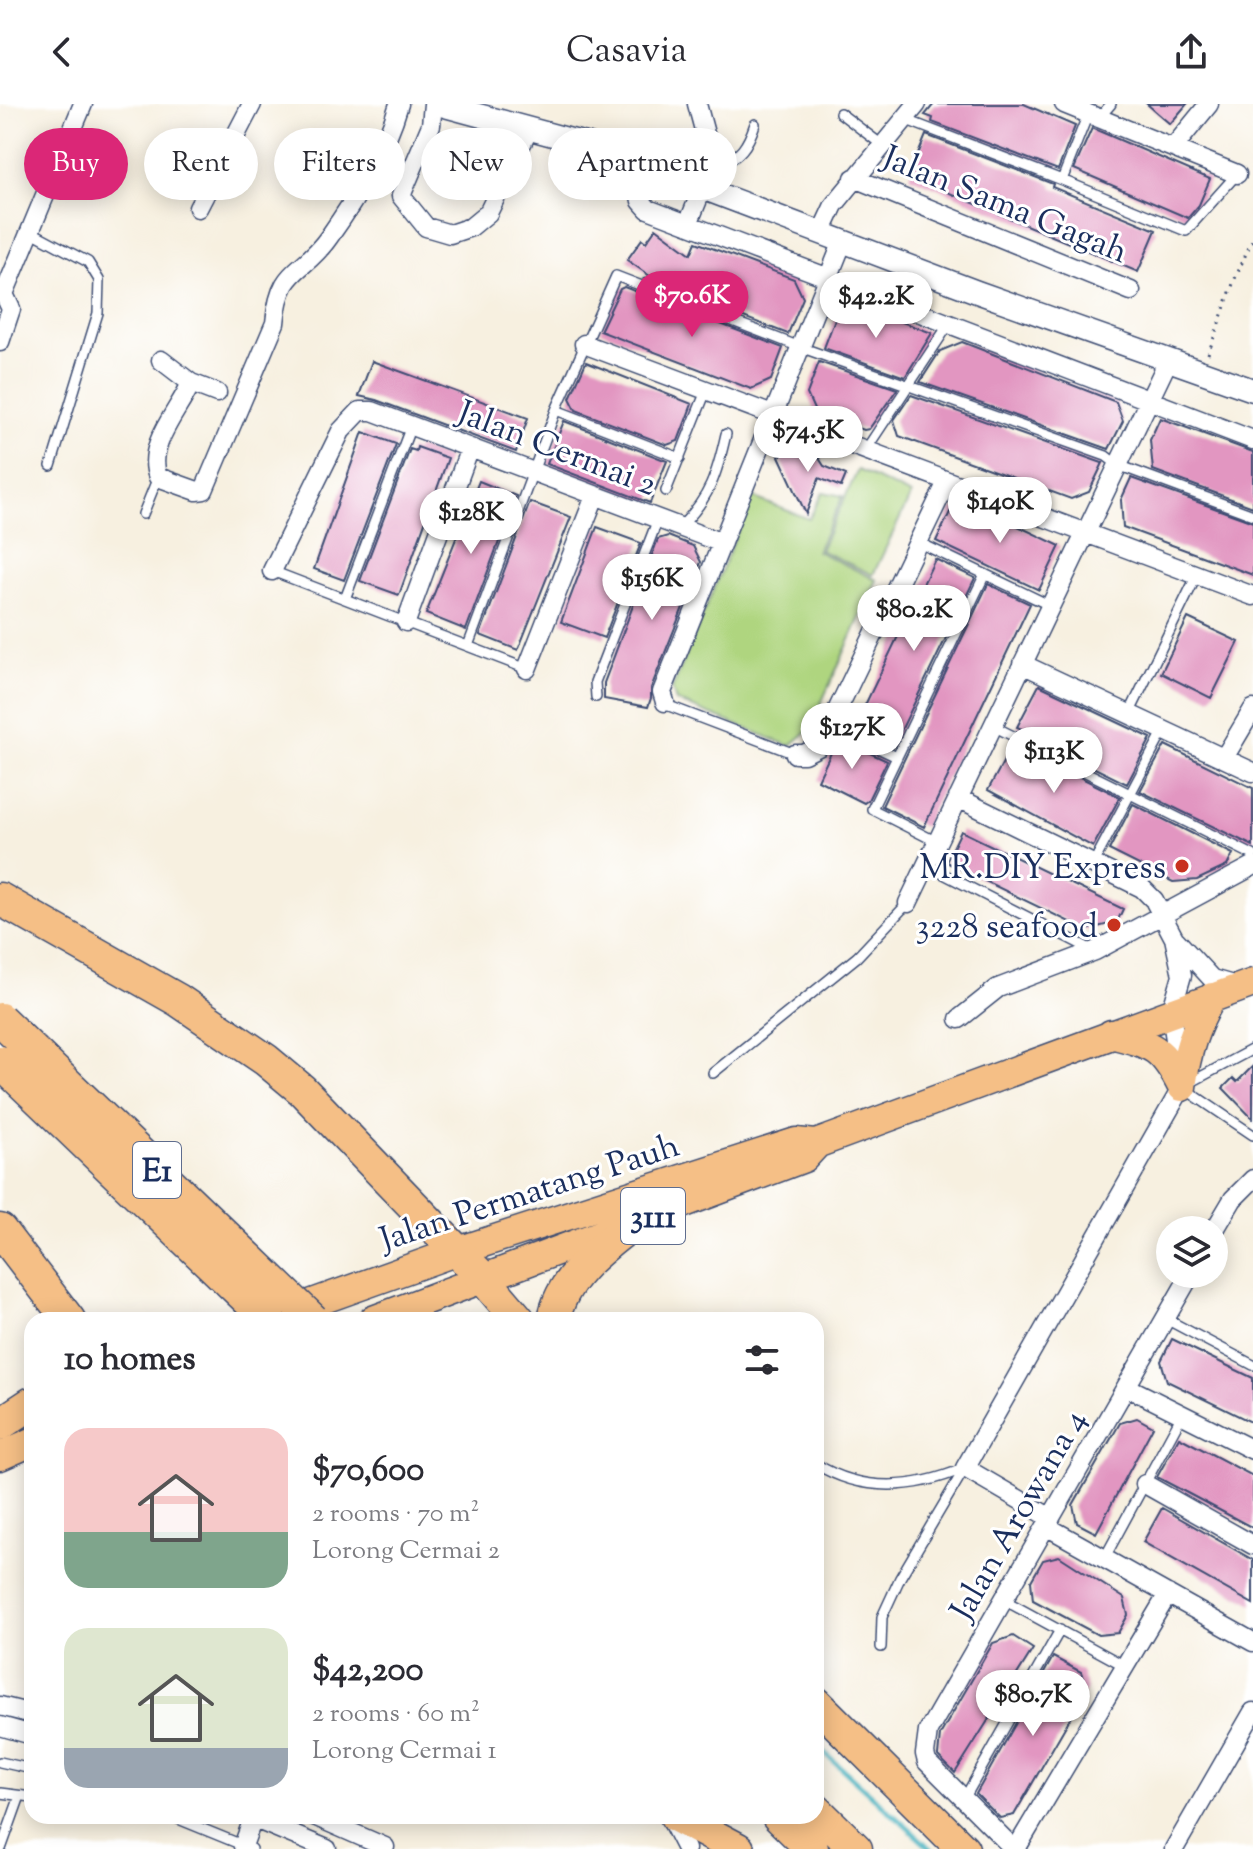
<!DOCTYPE html>
<html lang="en">
<head>
<meta charset="utf-8">
<style>
  :root { --surface:#fff; --page:#f2f2f3; --text:#2b2b33; --muted:#7c7c81; --accent:#db2777 }
  body { margin:0; font-family:"Sorts Mill Goudy",serif; background:var(--page); color:var(--text); height:100vh; display:flex; flex-direction:column; font-size:30px; white-space:nowrap }
  * { box-sizing:border-box; margin:0 }
  p { font-size:26px; color:var(--muted) }
  .icon { flex:none; width:44px; height:44px; fill:none; stroke:currentColor; stroke-width:2; stroke-linecap:round; stroke-linejoin:round }
  .map { position:relative; flex:1; overflow:hidden }
  .panel { position:absolute; left:24px; top:1208px; width:800px; height:512px; display:flex; flex-direction:column; background:var(--surface); border-radius:24px; box-shadow:0 4px 20px #0003 }
  .panel>* { flex:none }
  .guide { position:absolute; left:24px; top:24px; width:800px; height:72px; display:flex; gap:16px }
  .controls { position:absolute; left:1156px; top:1112px; display:grid; gap:16px }
  .controls a { display:grid; place-items:center; width:72px; height:72px; border-radius:50%; background:var(--surface); box-shadow:0 4px 20px #0003; font-size:40px }
  .price { position:absolute; translate:-50% -68px; padding:0 18px; border-radius:28px; background:#fff; color:#222; font-size:26px; line-height:52px; filter:drop-shadow(0 2px 4px #0008) }
  .price::after { content:''; position:absolute; left:50%; top:48px; width:24px; height:18px; margin-left:-12px; background:inherit; clip-path:polygon(0 0,100% 0,50% 100%) }
  .price.active { background:var(--accent); color:#fff }
  ul { padding:0; list-style:none }
  li { display:flex; align-items:center; gap:24px; height:200px; padding:0 40px }
  li span { display:grid; place-items:center; flex:none; width:224px; height:160px; border-radius:24px; color:#555 }
  li>.icon { margin-inline-start:auto }
  span .icon { width:96px; height:96px; fill:#fffc; stroke-width:1 }
  li b { font-size:34px }
  h2 { display:flex; justify-content:space-between; align-items:center; height:96px; padding:0 40px; font-size:34px }
  .chip { padding:0 28px; border-radius:36px; background:var(--surface); box-shadow:0 4px 20px #0003; font-size:28px; line-height:72px }
  .chip.active { background:var(--accent); color:#fff }
  header { display:flex; justify-content:space-between; align-items:center; height:104px; padding:0 40px; background:var(--surface); font-size:36px; font-weight:600 }
  .map>svg:first-child { display:block }
  .green { fill:#afd57f; stroke:#65826e; stroke-width:2 }
  .lines { fill:none; stroke-linecap:round; stroke-linejoin:round }
  .stream { stroke:#46b4c1; stroke-width:5 }
  .building { fill:#e296c1 }
  .service-casing { stroke:#3c4c72; stroke-width:12 }
  .minor-casing { stroke:#3c4c72; stroke-width:21 }
  .tertiary-casing { stroke:#3c4c72; stroke-width:25 }
  .primary-casing { stroke:#3c4c72; stroke-width:31 }
  .motorway-casing { stroke:#3c4c72; stroke-width:35 }
  .path { stroke:#3c4c72; stroke-width:3; stroke-dasharray:2 6; stroke-linecap:butt }
  .service { stroke:#fff; stroke-width:9 }
  .minor { stroke:#fff; stroke-width:18 }
  .tertiary { stroke:#fff; stroke-width:22 }
  .primary { stroke:#f5bf86; stroke-width:28 }
  .motorway { stroke:#f5bf86; stroke-width:32 }
  .motorway-bridge-casing { stroke:#3c4c72; stroke-width:35; stroke-linecap:butt }
  .motorway-bridge { stroke:#f5bf86; stroke-width:32 }
  .poi-dot { fill:#c8321e; stroke:#fff; stroke-width:3 }
  .labels { text-anchor:middle; stroke-width:6; stroke-linejoin:round; paint-order:stroke }
  .shield { fill:#fff; stroke:#5f6d8e; stroke-width:2 }
  .shield-label { font-size:32px; font-weight:bold; fill:#1b2f5e }
  .street-label { font-size:34px; fill:#1b2f5e; stroke:#fff }
  .poi-label { font-size:34px; fill:#1b2f5e; stroke:#fff; text-anchor:end }
</style>
</head>
<body>
<header><svg class="icon" aria-label="back" viewBox="0 0 24 24"><path d="M15 5l-7 7 7 7"/></svg>Casavia<svg class="icon" aria-label="share" viewBox="0 0 24 24"><path d="M12 15V3M7 8l5-5 5 5M5 13v7h14v-7"/></svg></header>
<div class="map">
<svg width="1253" height="1745" viewBox="0 0 1253 1745">
  <rect width="100%" height="100%" fill="#fff"/>
  <filter id="ink" filterUnits="userSpaceOnUse"><feTurbulence type="fractalNoise" baseFrequency=".0125" numOctaves="2"/><feDisplacementMap in="SourceGraphic" scale="16" xChannelSelector="R" yChannelSelector="G"/><feConvolveMatrix kernelMatrix="1 2 1 2 8 2 1 2 1" color-interpolation-filters="sRGB"/></filter>
  <filter id="wash" filterUnits="userSpaceOnUse"><feTurbulence type="fractalNoise" baseFrequency=".006" numOctaves="4" result="noise"/><feDisplacementMap in="SourceGraphic" scale="32" xChannelSelector="R" yChannelSelector="G"/><feGaussianBlur stdDeviation="1.8" result="paint"/><feColorMatrix in="noise" values="0 0 0 0 0 0 0 0 0 0 0 0 0 0 0 0 0 1.4 0 .05"/><feComposite in="paint" operator="in"/></filter>
  <g filter="url(#wash)">
    <rect width="100%" height="100%" fill="#f7f0e0"/>
    <path class="green" d="M858 366 911 391 873 471 820 446Z
      M823 388 843 392 817 447 877 476 809 626 790 642 676 597 672 585 752 393 809 415Z"/>
    <g class="lines">
      <path class="stream" d="M816 1641 931 1745"/>
    </g>
    <g id="blocks">
      <path class="building" d="M934 0H1024L1075 22 1058 66 932 18 933 14 925 11Z
        M1147 0H1187L1170 20Z
        M1092 24 1210 75 1199 101 1188 114 1074 65Z
        M926 31 1053 80 1052 83 1156 126 1138 168 909 72Z
        M656 124 691 150 696 138 794 175 803 194 788 230 644 175 650 172 627 156 642 135 646 138Z
        M624 183 783 244 771 276 751 285 600 227 620 185Z
        M856 201 932 229 905 273 824 244 838 207Z
        M962 238 1116 298 1123 317 1109 345 920 278 940 247Z
        M372 257 528 314 516 348 376 296 359 292Z
        M586 258 692 300 678 337 667 341 576 306 570 294Z
        M819 258 897 285 869 325 864 326 815 308 807 290Z
        M911 291 1102 359H1103L1089 388 1071 395 899 332 894 316Z
        M1160 314 1253 348V403L1153 366 1150 336Z
        M564 317 667 357 650 399 547 360Z
        M363 328 396 340 344 476 314 465Z
        M417 343 448 354 399 491 360 477 410 345 416 347Z
        M801 343 817 351 824 362 846 371 841 383 819 374 806 410 779 352Z
        M1131 374 1253 418V471L1123 423 1121 396Z
        M479 377 516 392 466 526 426 510Z
        M530 398 571 413 518 546 480 531Z
        M952 404 965 410 984 406 1060 442 1039 486 936 437Z
        M597 423 641 439 604 534 561 518Z
        M668 432 693 442 701 458 651 584V594L648 603 604 595V579L658 435Z
        M935 455 975 474 893 643 854 624Z
        M988 480 1030 500 924 723 882 702Z
        M1188 514 1239 538 1211 594 1161 569Z
        M1039 581 1151 634 1127 680 1020 627 1022 625 1017 623Z
        M838 634 887 657 868 696 864 699 818 676Z
        M1013 640 1120 693 1093 743 988 686Z
        M1165 641 1253 684V742L1140 687Z
        M1133 700 1233 750 1227 762 1197 776 1173 778 1109 746Z
        M961 727 1123 805 1117 818 1086 826 946 758Z
        M1253 962V1015L1223 984 1233 974 1237 978Z
        M1172 1235 1253 1274V1319L1167 1277 1161 1257Z
        M1137 1314 1153 1323 1096 1429 1077 1419 1073 1401 1120 1319Z
        M1179 1333 1253 1372V1424L1157 1373Z
        M1162 1404 1253 1456V1500L1143 1438Z
        M1059 1452 1124 1494 1128 1511 1118 1529 1098 1531 1033 1496 1031 1477 1043 1456Z
        M1013 1532 1033 1545 955 1669 938 1652 940 1631 993 1539Z
        M1053 1553 1081 1568 1087 1585 1014 1711 1000 1714 976 1690Z"/>
    </g>
  </g>
  <g filter="url(#ink)">
    <use href="#blocks" fill-opacity="0" stroke="#3c4c72" stroke-width="2"/>
    <g class="lines">
      <g class="service-casing">
        <path id="service" d="M840 9 882 41
          M1099 14 1111 0
          M904 15 1062 76 1186 127 1237 70
          M719 64C741 50 747 44 755 20
          M1062 76 1088 10
          M30 127 88 158 99 176 98 209 51 362
          M556 306 680 354
          M865 347 949 220
          M666 387 706 287
          M143 410 158 373
          M680 423C710 394 717 370 726 330
          M918 438 1051 502
          M272 467 527 565
          M345 495 411 322
          M468 542 556 306 616 172 800 243 1106 352 1118 361 1253 411
          M596 593 595 578 658 415
          M665 598 669 602 795 650
          M1129 610 1197 471
          M829 621 897 653
          M993 622 1253 751
          M937 738 872 705 985 470
          M1093 760 1164 626
          M926 761 1094 847
          M1253 945 1182 983 1253 1031
          M713 969 857 853 908 799
          M1166 1215 1253 1261
          M816 1360C864 1390 915 1385 965 1364
          M1104 1455 1182 1311
          M1004 1496 1125 1562
          M881 1543 882 1513 900 1474 965 1364
          M0 1658 32 1665
          M0 1689 32 1693
          M964 1695 1060 1526
          M171 1712 252 1745
          M1 1745 20 1692"/>
      </g>
      <g class="minor-casing">
        <path id="minor" d="M433 0 431 21 401 92 426 123 450 130 471 123 488 109 529 25
          M697 0 711 52 719 64 714 87
          M1064 0 1237 70
          M1173 44 1209 0
          M653 64 639 88 641 97 648 105 1253 336
          M854 74 1131 187
          M198 104 252 0
          M688 120 703 83
          M821 129 834 101 917 0
          M0 238 11 205 4 190 83 0
          M584 240 1253 492
          M161 256 191 279 217 289
          M191 279C179 307 145 341 158 373L197 387 204 386 275 219C280 161 302 172 329 133 358 92 385 48 399 0
          M272 467 341 327 360 307H372L722 439
          M406 518 470 344
          M1022 560 1253 668
          M527 565 595 392
          M665 598 662 588 843 137
          M795 650H804L820 642 947 378
          M1224 654 1253 605
          M958 694 1142 784 1154 796 1174 834 1182 871 1171 909 1182 983 965 1364 1051 1414
          M908 799 1168 257
          M1176 836 1212 875 1240 883
          M959 915 998 884 1095 847 1253 762
          M1214 1127 1233 1095 1253 1075
          M1127 1283 1253 1346
          M1145 1380 1253 1441
          M1046 1422 1253 1538
          M0 1602 32 1610
          M0 1622 32 1631
          M248 1712 327 1745
          M314 1712 385 1743
          M669 1712 686 1745
          M243 1742 254 1712
          M1014 1745 927 1658 925 1650 928 1627 1191 1170
          M1016 1745 1168 1490
          M1174 1745 1253 1608"/>
      </g>
      <g class="tertiary-casing">
        <path id="tertiary" d="M437 0 586 40 977 188 1253 286"/>
      </g>
      <g class="primary-casing">
        <path id="primary" d="M1111 930C1153 941 1162 943 1182 983
          M1182 983C1187 946 1194 925 1212 893
          M282 1210 458 1147 796 1038 816 1040 1253 879
          M373 1216 804 1054 816 1041
          M0 1352 32 1338"/>
      </g>
      <g class="motorway-casing">
        <path id="motorway" d="M0 795 178 896 266 956 302 986 484 1175 519 1216
          M0 1126 69 1216
          M554 1216C561 1173 600 1145 632 1120
          M0 1320 32 1299
          M816 1599 963 1745
          M816 1706 856 1745
          M676 1712 738 1745
          M778 1712 812 1745"/>
      </g>
      <path class="path" d="M1208 250 1234 177 1253 134"/>
      <use href="#service" class="service"/>
      <use href="#minor" class="minor"/>
      <use href="#tertiary" class="tertiary"/>
      <use href="#primary" class="primary"/>
      <use href="#motorway" class="motorway"/>
      <g class="motorway-bridge-casing">
        <path id="motorway-bridge" d="M0 915 313 1216
          M0 958 269 1216"/>
      </g>
      <use href="#motorway-bridge" class="motorway-bridge"/>
    </g>
  </g>
  <g class="poi-dot">
    <circle cx="1182" cy="762" r="8"/>
    <circle cx="1114" cy="821" r="8"/>
  </g>
  <g class="labels">
    <g class="shield">
      <rect x="133" y="1038" width="48" height="56" rx="6"/>
      <rect x="621" y="1084" width="64" height="56" rx="6"/>
    </g>
    <g class="shield-label">
      <text x="157" y="1077">E1</text>
      <text x="653" y="1123">3111</text>
    </g>
    <g class="street-label">
      <text transform="translate(1006 99) rotate(22)" y="12">Jalan Sama Gagah</text>
      <text transform="translate(558 343) rotate(21)" y="12">Jalan Cermai 2</text>
      <text transform="translate(529 1087) rotate(-18)" y="12">Jalan Permatang Pauh</text>
      <text transform="translate(1017 1410) rotate(-60)" y="12">Jalan Arowana 4</text>
    </g>
    <g class="poi-label">
      <text x="1166" y="774">MR.DIY Express</text>
      <text x="1098" y="833">3228 seafood</text>
    </g>
  </g>
</svg>
<div class="controls">
<a><svg class="icon" aria-label="layers" viewBox="0 0 24 24"><path d="M12 4l9 5-9 5-9-5zM3 14l9 5 9-5"/></svg></a>
</div>
<b class="price active" style="left:692px;top:235px">$70.6K</b>
<b class="price" style="left:876px;top:236px">$42.2K</b>
<b class="price" style="left:808px;top:370px">$74.5K</b>
<b class="price" style="left:1000px;top:441px">$140K</b>
<b class="price" style="left:471px;top:452px">$128K</b>
<b class="price" style="left:652px;top:518px">$156K</b>
<b class="price" style="left:914px;top:549px">$80.2K</b>
<b class="price" style="left:852px;top:667px">$127K</b>
<b class="price" style="left:1054px;top:691px">$113K</b>
<b class="price" style="left:1033px;top:1634px">$80.7K</b>
<div class="guide">
<a class="chip active">Buy</a>
<a class="chip">Rent</a>
<a class="chip">Filters</a>
<a class="chip">New</a>
<a class="chip">Apartment</a>
</div>
<section class="panel">
<h2>10 homes<svg class="icon" aria-label="filters" viewBox="0 0 24 24"><path d="M4 7h16M4 17h16"/><circle cx="9" cy="7" r="2"/><circle cx="15" cy="17" r="2"/></svg></h2>
<ul>
<li><span style="background:linear-gradient(#f6c9c9 65%,#7fa58c 0)"><svg class="icon" aria-label="home" viewBox="0 0 24 24"><path d="M3 11l9-7 9 7M6 9v11h12V9"/></svg></span><div><b>$70,600</b><p>2 rooms · 70 m²</p><p>Lorong Cermai 2</p></div></li>
<li><span style="background:linear-gradient(#dfe7d0 75%,#9aa5b1 0)"><svg class="icon" aria-label="home" viewBox="0 0 24 24"><path d="M3 11l9-7 9 7M6 9v11h12V9"/></svg></span><div><b>$42,200</b><p>2 rooms · 60 m²</p><p>Lorong Cermai 1</p></div></li>
</ul>
</section>
</div>
</body>
</html>
